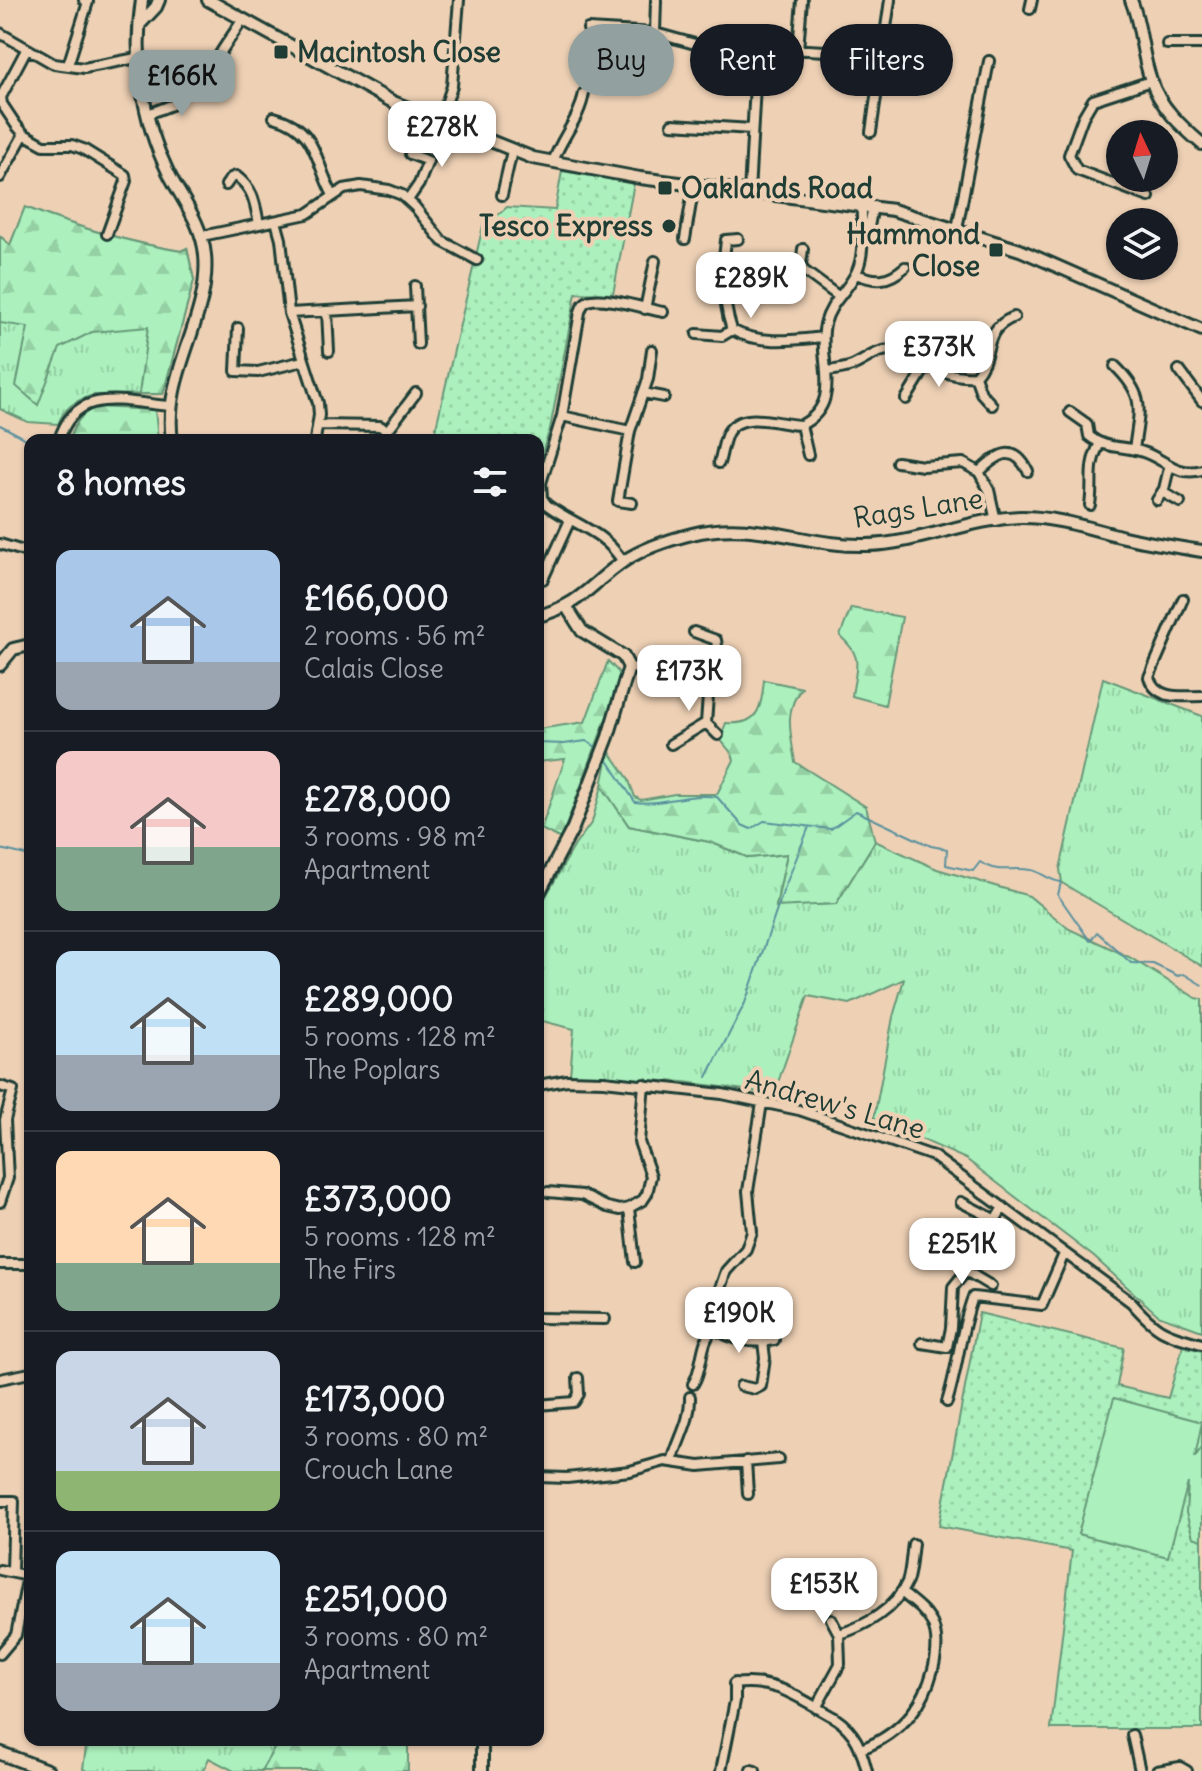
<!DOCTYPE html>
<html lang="en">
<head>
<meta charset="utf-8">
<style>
  :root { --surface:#171b24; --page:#20242c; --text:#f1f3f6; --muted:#9ea1a6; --line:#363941; --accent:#92a19f }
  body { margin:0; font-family:Delius,sans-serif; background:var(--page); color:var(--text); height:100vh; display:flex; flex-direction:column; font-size:30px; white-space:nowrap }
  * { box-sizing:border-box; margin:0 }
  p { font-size:26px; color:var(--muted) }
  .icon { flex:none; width:44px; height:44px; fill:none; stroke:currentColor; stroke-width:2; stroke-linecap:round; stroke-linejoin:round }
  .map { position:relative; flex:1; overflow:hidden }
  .sheet { position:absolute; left:24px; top:434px; width:520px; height:1312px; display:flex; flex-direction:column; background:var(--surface); border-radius:16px; box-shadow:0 2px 6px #0004 }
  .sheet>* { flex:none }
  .guide { position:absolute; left:568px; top:24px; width:514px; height:72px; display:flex; gap:16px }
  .needle { width:52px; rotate:356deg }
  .buttons { position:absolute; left:1106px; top:120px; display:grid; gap:16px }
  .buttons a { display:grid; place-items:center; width:72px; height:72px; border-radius:50%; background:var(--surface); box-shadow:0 2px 6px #0004; font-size:40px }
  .price { position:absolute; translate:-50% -68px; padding:0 18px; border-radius:16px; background:#fff; color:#222; font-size:26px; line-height:52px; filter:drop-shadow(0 2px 4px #0008) }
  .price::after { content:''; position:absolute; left:50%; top:48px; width:24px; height:18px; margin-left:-12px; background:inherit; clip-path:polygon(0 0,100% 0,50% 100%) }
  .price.current { background:var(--accent); color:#111 }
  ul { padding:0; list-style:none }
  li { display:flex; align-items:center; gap:24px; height:200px; padding:0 32px }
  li+li { border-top:2px solid var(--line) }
  li span { display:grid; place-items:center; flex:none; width:224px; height:160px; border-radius:16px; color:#555 }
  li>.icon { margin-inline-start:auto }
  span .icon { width:96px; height:96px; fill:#fffc; stroke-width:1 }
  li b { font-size:34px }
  h2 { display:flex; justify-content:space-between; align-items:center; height:96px; padding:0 32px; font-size:34px }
  .pill { padding:0 28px; border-radius:36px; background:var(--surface); box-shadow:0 2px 6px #0004; font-size:28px; line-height:72px }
  .pill.current { background:var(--accent); color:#111 }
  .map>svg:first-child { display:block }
  .grass { fill:url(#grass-tufts); stroke:#669778; stroke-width:2 }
  .forest { fill:url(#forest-firs); stroke:#669778; stroke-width:2 }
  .park { fill:url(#park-dots); stroke:#669778; stroke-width:2 }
  .garden { fill:#acf1bd; stroke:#669778; stroke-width:2 }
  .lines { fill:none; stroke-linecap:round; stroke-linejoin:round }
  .stream { stroke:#5a909d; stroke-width:2 }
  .minor-casing { stroke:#1f3d34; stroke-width:14 }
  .tertiary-casing { stroke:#1f3d34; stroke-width:16 }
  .secondary-casing { stroke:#1f3d34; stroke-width:17 }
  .minor { stroke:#eed1b5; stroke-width:8 }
  .tertiary { stroke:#eed1b5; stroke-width:10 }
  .secondary { stroke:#eed1b5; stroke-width:11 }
  .poi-dot { fill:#1f3d34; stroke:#eed1b5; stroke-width:3 }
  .labels { text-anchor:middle; stroke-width:8; stroke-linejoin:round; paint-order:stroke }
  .poi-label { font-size:28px; font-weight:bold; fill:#1f3d34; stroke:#eed1b5; text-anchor:start }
  .street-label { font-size:28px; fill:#1f3d34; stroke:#eed1b5 }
</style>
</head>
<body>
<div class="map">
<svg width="1202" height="1771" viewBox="0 0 1202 1771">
  <defs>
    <pattern id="grass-tufts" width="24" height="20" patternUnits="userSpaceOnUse" patternTransform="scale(2)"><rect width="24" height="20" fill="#acf1bd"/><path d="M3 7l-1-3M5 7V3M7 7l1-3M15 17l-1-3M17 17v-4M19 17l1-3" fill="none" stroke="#94d0a3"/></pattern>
    <pattern id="forest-firs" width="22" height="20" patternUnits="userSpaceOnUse" patternTransform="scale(2)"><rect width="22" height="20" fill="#acf1bd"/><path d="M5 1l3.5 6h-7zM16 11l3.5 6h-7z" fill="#94d0a3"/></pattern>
    <pattern id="park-dots" width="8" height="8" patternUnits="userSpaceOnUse" patternTransform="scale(2)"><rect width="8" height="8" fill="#acf1bd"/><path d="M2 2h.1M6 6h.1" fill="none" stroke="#94d0a3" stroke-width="1.8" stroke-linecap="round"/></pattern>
  </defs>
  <rect width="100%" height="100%" fill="#eed1b5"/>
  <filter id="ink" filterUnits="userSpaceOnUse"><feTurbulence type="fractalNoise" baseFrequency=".0125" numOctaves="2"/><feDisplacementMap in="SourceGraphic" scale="16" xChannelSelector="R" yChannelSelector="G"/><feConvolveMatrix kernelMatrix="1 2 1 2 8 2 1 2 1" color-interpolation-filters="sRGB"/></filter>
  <g filter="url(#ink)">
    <path class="grass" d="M25 207C76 227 126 242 181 251L187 248 194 280 163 394 94 395C77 399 64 408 58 424L28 422 0 409V236L10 245Z
      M1103 678 1202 716V966L1062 883 1060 869Z
      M602 786 629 826 710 842 749 858 787 854 776 906 836 904 875 841 937 869 1029 896 1069 929 1129 957 1196 998 1202 999V1331L1158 1315 1094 1257 966 1159 874 1118 893 1017 904 979 850 1004 808 996 774 1094 684 1082 570 1076 574 1029 538 1020 539 908 575 845 592 822Z
      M87 1740H279L261 1771H234L209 1758 203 1771H87L83 1769Z"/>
    <path class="forest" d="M25 207C76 227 126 242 181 251L187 248 194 280 163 394H139L148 327 92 332 60 348 38 405 16 386 28 327 0 323V236L10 245Z
      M96 407 155 410 158 440H69C75 424 80 414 96 407Z
      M851 608 902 617 885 705 852 696C856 666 864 657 840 636Z
      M608 661 622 676 561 839 541 829 565 759 538 762V729L585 722Z
      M764 680 802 688C783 710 791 735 795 762L866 807 875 841 836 904 776 907 787 854 749 858 710 842 629 826 602 786 609 751 628 778 635 797 641 800 675 794H717L734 760 732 754 720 739 726 723C759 726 761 708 764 680Z
      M279 1740H408V1771H261Z"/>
    <path class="park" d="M562 171 634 183 613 294 576 293 550 429 538 465V440H433L486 213 498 215 507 207 555 210Z
      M979 1313 1124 1348 1117 1386 1168 1398 1183 1346 1202 1351V1729H1051L1072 1551 939 1526Z"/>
    <path class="garden" d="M1114 1398 1202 1422 1195 1457 1202 1447V1540L1193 1537 1186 1513 1188 1483 1168 1557 1078 1534Z"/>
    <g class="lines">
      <path class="stream" d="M0 425 30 441
        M68 439 73 440
        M46 440 50 439
        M538 743 564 744 586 741 598 748
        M605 756 635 802C662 806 689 792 717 797L742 825 751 829 764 821 831 829 856 811 931 846 947 849 946 865 973 871 980 862C1000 875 1009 866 1031 870 1040 871 1047 880 1061 882L1058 895 1090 941 1097 932 1131 963 1153 964 1178 976 1184 974 1202 985
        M0 849 30 856
        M707 1077 745 1003 784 889 809 827"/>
      <g class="minor-casing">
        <path id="minor" d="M1030 9 1032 0
          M588 29 655 33 695 44 844 52 924 76
          M0 33 54 64 84 68 137 58
          M655 33 656 0
          M1167 44H1202
          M26 50 1 97 2 104 16 125 24 134 44 145H72L83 149 125 175 126 181 107 234
          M798 50 802 0
          M68 65 88 2 84 0
          M211 76C214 57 232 38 242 20
          M148 114 174 104 180 88
          M274 117C319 129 314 162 333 195
          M440 122 452 86 459 0
          M672 124 752 129
          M871 132 890 0
          M553 162C561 137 580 119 584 93
          M0 177 24 134
          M226 185 231 178 236 176C254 189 255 204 259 224
          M749 193 757 49
          M502 195 512 151
          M1149 197 1077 170 1069 155 1083 117 1093 100 1151 81
          M408 200 419 184 428 161 410 154
          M276 221 281 239 289 313 318 403 319 415 315 440
          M957 229 989 61
          M202 236 307 214 344 189 361 186 389 190 402 195 415 207 442 241 477 260
          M864 238 868 232 873 206
          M685 239 694 185
          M738 239 726 240C722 271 722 300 732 330 759 345 794 340 823 337
          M803 249 801 264 803 270 838 296
          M856 274C876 282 888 282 905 267
          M415 286 418 344
          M645 309 655 261
          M327 312 329 351
          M289 313 417 306
          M238 328 236 371 258 372 303 361
          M697 334 722 336 732 330
          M1115 366C1147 397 1139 410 1134 450
          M1179 370 1202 401
          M827 371C836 370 844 369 852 366 866 360 877 349 893 350 922 352 935 379 975 376 995 354 980 331 1014 317
          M975 376 981 393 992 405
          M643 393 664 397
          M906 399 927 365
          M1070 412 1087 424 1089 436C1106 450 1123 445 1143 452 1165 459 1176 477 1202 470
          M562 416 630 431
          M318 425 380 426 387 431 393 440
          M801 425C845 403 817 359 825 324 830 302 848 291 857 271 866 250 861 227 862 204
          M801 425 808 455
          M387 431 416 393
          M59 440C76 384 126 403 170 406
          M897 462 923 466 963 463 979 472C997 455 1013 442 1028 471
          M719 463C722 454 723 441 728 432 742 409 780 425 801 425
          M979 472 989 490 996 521
          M1162 492 1180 502
          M1157 500 1164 489 1169 468
          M632 503 618 501 630 431 648 379 652 350
          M1090 505C1094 480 1087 468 1099 445
          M0 544 30 553
          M623 562C603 530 576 526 547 505L542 498 541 483 562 416 580 312C582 307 582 304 588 301 603 295 646 309 663 312
          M543 579 570 520
          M1183 599 1149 677C1156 701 1183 696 1202 696
          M629 667 694 682 709 683
          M706 723 718 735
          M671 744 706 723 709 683 717 646 716 640 694 632
          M538 1085 567 1080 604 1081 722 1094 799 1110 933 1156 1131 1302C1157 1332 1165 1334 1202 1344
          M0 1086 13 1090 5 1120 8 1178 0 1202
          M548 1192 582 1195 607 1207 620 1210 629 1208 643 1200 647 1194 651 1176 639 1142 644 1084
          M961 1202 996 1220
          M629 1208 635 1262
          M0 1264H30
          M966 1271 991 1286
          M538 1318 605 1319
          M714 1328C731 1340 753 1344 774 1340
          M922 1343 947 1347 951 1328 953 1287 966 1271 1003 1207
          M0 1379 30 1373
          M693 1384C704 1367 699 1343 714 1328L710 1317 726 1271 746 1249 752 1232 748 1191 762 1103
          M741 1386 755 1389 761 1386 765 1358 763 1342
          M947 1402C958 1368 960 1331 973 1297L1042 1305 1064 1254
          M538 1405 574 1402 579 1394 578 1378
          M746 1461 748 1494
          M672 1462C678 1439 691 1421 690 1397
          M538 1477 567 1478 630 1471 665 1461 699 1466 779 1459
          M0 1501H14L12 1571
          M0 1570 28 1576
          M831 1619 839 1634
          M0 1654 16 1635 28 1576H30
          M734 1684C776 1678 800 1699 835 1718 856 1732 861 1748 867 1771
          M816 1708 840 1664 839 1634C866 1626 895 1609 907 1582 911 1571 911 1556 913 1544
          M1132 1735 1140 1771
          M861 1749C880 1742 899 1729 912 1713 929 1692 944 1649 932 1623 925 1610 912 1601 901 1592
          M751 1770 755 1771
          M721 1771 735 1701V1683
          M1157 1771 1180 1767 1187 1771"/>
      </g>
      <g class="tertiary-casing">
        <path id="tertiary" d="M142 0C133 57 142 120 168 172 182 200 202 223 205 255 211 318 162 374 172 440
          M208 0 393 102 533 158 640 178 893 210 1020 250 1202 330
          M1131 0C1142 26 1141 54 1151 80 1160 107 1181 126 1202 144
          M140 24 156 7 159 0
          M538 616C583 604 590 584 624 561 644 548 668 540 692 534 754 518 806 547 867 545 919 544 970 518 1022 517 1057 517 1091 529 1124 537 1150 543 1176 547 1202 551
          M0 665 13 649 30 645
          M538 895 573 828 608 737 629 667 623 656 582 631 566 606
          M482 1740V1771"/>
      </g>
      <g class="secondary-casing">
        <path id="secondary" d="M0 1753 48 1771"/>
      </g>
      <use href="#minor" class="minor"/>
      <use href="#tertiary" class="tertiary"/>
      <use href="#secondary" class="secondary"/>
    </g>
  </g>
  <g class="poi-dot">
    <rect x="273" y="44" width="16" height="16" rx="4"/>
    <rect x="657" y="180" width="16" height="16" rx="4"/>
    <circle cx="669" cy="226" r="8"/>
    <rect x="988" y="242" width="16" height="16" rx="4"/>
  </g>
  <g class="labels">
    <g class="poi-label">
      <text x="297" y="62">Macintosh Close</text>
      <text x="681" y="198">Oaklands Road</text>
      <text x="653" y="236" text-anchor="end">Tesco Express</text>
      <text x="980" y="244" text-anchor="end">Hammond<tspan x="980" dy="32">Close</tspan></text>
    </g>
    <g class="street-label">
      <text transform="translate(918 508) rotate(-9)" y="10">Rags Lane</text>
      <text transform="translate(835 1104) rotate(16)" y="10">Andrew's Lane</text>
    </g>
  </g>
</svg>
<div class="buttons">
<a><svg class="needle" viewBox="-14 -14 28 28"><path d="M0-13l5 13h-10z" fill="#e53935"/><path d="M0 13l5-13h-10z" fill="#9ea1a6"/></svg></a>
<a><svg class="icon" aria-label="layers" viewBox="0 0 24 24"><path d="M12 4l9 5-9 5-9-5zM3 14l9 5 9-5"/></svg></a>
</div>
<b class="price current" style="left:182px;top:118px">£166K</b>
<b class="price" style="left:442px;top:169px">£278K</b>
<b class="price" style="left:751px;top:320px">£289K</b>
<b class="price" style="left:939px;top:389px">£373K</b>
<b class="price" style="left:689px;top:713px">£173K</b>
<b class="price" style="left:962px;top:1286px">£251K</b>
<b class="price" style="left:739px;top:1355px">£190K</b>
<b class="price" style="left:824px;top:1626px">£153K</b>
<div class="guide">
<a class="pill current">Buy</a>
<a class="pill">Rent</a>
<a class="pill">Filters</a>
</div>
<section class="sheet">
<h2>8 homes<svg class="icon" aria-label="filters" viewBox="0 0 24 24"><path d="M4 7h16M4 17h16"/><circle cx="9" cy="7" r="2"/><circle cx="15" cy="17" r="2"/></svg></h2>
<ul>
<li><span style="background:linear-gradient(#a9c7e8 70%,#9aa5b1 0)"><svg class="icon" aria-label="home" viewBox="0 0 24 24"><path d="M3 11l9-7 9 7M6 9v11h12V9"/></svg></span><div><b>£166,000</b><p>2 rooms · 56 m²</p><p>Calais Close</p></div></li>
<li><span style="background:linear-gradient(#f6c9c9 60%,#7fa58c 0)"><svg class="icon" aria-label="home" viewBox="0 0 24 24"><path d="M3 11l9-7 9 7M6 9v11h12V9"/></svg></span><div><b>£278,000</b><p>3 rooms · 98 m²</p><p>Apartment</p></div></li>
<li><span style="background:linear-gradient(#bfe0f5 65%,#9aa5b1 0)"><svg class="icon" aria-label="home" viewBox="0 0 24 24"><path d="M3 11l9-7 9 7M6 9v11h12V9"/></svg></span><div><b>£289,000</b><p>5 rooms · 128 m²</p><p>The Poplars</p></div></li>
<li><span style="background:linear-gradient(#ffd9b3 70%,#7fa58c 0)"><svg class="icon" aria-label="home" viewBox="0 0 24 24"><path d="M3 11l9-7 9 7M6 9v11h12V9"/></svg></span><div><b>£373,000</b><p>5 rooms · 128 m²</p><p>The Firs</p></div></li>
<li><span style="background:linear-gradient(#c9d6e8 75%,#8fb573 0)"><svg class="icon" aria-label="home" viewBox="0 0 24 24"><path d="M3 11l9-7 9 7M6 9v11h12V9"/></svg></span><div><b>£173,000</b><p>3 rooms · 80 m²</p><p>Crouch Lane</p></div></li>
<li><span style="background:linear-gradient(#bfe0f5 70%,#9aa5b1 0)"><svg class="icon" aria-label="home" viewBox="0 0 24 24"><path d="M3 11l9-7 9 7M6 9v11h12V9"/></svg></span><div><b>£251,000</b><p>3 rooms · 80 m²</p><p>Apartment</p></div></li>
</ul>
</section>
</div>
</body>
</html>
